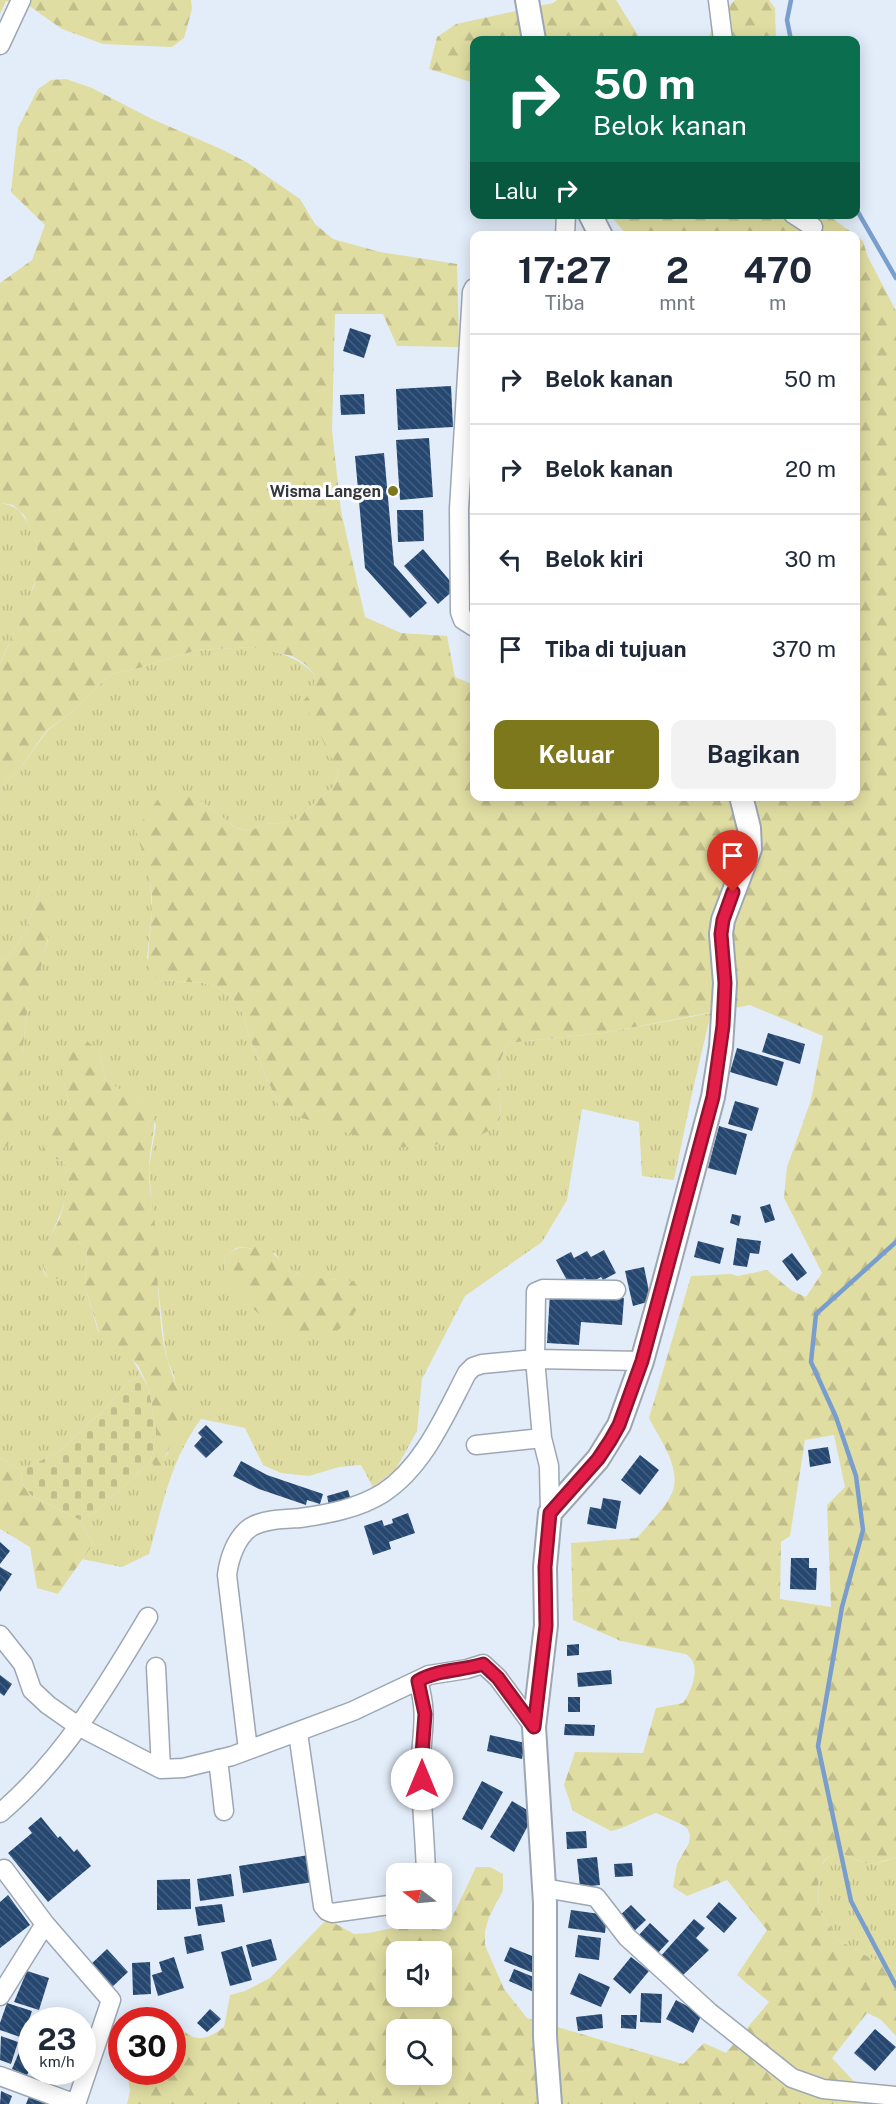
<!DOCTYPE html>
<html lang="id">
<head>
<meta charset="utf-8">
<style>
	:root { --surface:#fff; --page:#f2f2f3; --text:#1f2937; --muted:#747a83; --line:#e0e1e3; --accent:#7e781d }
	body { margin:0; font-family:"Public Sans",sans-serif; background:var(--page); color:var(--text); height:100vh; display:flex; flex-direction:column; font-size:22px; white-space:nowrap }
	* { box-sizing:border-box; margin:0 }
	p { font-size:20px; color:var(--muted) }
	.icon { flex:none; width:33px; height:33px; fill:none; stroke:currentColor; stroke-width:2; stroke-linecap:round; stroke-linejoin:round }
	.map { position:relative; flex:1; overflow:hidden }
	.details { position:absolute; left:470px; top:231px; width:390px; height:570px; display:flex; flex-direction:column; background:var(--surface); border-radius:12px; box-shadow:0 3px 15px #0003 }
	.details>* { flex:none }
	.hud { position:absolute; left:470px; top:36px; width:390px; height:183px; border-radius:12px; box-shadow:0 3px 15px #0003; background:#0b6e4f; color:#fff; overflow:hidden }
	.needle { width:39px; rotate:286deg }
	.buttons { position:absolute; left:386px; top:1863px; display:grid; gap:12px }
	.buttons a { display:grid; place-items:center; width:66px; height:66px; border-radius:12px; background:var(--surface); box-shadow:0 3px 15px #0003; font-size:30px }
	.speed { position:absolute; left:18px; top:2007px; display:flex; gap:12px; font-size:30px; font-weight:700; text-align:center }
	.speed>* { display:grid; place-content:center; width:78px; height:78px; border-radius:50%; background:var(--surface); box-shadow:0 3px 15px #0003; line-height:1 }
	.speed small { font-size:15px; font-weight:400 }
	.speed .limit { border:9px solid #d22; background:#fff; color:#111 }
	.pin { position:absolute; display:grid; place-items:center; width:51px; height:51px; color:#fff; margin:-62px -26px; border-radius:50% 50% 50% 0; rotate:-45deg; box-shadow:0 0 6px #0007 }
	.pin .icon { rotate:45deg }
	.me { position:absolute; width:66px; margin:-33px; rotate:0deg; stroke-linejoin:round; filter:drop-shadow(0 0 4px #0008) }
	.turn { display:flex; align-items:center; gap:21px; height:126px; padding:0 24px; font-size:27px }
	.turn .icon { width:78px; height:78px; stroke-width:2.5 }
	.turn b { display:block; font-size:42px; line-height:51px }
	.then { display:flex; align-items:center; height:57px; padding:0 24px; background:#0003; gap:12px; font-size:22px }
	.eta { display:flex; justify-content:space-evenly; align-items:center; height:102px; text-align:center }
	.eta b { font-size:36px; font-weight:700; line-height:42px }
	.action { display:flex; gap:12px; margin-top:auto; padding:12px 24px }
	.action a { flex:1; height:69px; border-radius:12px; background:var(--accent); color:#fff; font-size:24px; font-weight:700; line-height:69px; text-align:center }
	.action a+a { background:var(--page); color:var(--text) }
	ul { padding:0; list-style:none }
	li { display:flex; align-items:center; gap:18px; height:90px; padding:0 24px; border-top:2px solid var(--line) }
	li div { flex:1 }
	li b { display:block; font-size:22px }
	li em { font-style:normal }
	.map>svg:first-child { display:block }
	.grass { fill:url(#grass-tufts); fill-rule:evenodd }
	.forest { fill:url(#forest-firs); fill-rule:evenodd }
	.cemetery { fill:url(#cemetery-stones) }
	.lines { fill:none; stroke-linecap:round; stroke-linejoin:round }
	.stream { stroke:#799ecd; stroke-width:4.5 }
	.building { fill:url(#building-back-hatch) }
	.minor-casing { stroke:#9da7b3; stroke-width:21 }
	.tertiary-casing { stroke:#9da7b3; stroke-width:26 }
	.minor { stroke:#fff; stroke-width:18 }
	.tertiary { stroke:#fff; stroke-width:22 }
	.route-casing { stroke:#92132f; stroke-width:15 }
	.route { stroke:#e11d48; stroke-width:10 }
	.poi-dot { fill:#7e781d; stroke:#fff; stroke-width:2 }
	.labels { text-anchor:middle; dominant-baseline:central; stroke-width:6; stroke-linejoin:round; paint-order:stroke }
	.poi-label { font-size:16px; font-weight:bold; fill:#34383d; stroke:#fff; text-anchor:end }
</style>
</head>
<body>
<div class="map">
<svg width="896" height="2104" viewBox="0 0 896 2104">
	<defs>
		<pattern id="grass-tufts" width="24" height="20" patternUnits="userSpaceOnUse" patternTransform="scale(1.5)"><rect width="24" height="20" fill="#e0dda2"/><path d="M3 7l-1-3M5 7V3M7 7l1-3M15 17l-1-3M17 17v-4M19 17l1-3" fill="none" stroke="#c1be8c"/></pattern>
		<pattern id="forest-firs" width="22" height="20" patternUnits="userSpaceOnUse" patternTransform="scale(1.5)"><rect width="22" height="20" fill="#e0dda2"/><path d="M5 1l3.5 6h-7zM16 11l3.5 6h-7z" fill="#c1be8c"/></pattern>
		<pattern id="cemetery-stones" width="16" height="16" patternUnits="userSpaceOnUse" patternTransform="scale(1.5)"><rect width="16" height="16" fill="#e0dda2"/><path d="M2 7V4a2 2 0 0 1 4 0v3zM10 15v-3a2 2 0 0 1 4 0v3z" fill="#c1be8c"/></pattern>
		<pattern id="building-back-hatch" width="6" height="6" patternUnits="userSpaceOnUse" patternTransform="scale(1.5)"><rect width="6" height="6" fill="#254770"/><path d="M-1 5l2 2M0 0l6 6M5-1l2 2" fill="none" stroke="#446081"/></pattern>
	</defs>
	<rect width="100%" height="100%" fill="#e3edfa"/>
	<path class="grass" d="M0 503C18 506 22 512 30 528 34 537 38 545 39 555 41 583 11 636 0 664Z
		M251 647C276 651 297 656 315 675 311 708 326 743 339 773L333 787 296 819 281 823 265 824 251 831 236 828 202 802 150 881 152 912 147 958 162 980 203 983 218 988 231 996 245 1017 248 1034 281 1111 498 1126 501 1113 498 1065 508 1043 603 1033 711 1013 693 1089 674 1180 642 1176 639 1122 582 1109 567 1200 542 1242 465 1296 422 1379 417 1431 396 1469 373 1487 361 1465 339 1467 309 1476 281 1473 263 1465 245 1428 201 1419C170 1461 163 1505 149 1554L122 1567 81 1559 93 1544 80 1520 98 1510 151 1461 155 1467 167 1455 179 1405 174 1376 168 1362 165 1348 158 1286V1257L152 1212 149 1167 156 1125 142 1102 129 1097 105 1079 99 1051 64 1082 71 1111 61 1120 41 1159H56L63 1161C75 1183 61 1213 52 1233 47 1244 46 1258 43 1270L46 1276 53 1279 65 1271 76 1244 83 1243 87 1249 85 1287 98 1331 132 1359 142 1376 129 1381 101 1414 89 1422 59 1452 21 1470 0 1458V1145L4 1148 22 1054 28 1004 48 940 40 885C32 913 26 945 0 962V789L23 764 48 730 68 715 111 674 139 668 197 650ZM243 1247 275 1253C278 1257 280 1262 284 1265 299 1279 333 1280 353 1281L225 1272 224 1258 236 1248Z
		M835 1854C847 1854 856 1861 867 1863 877 1865 887 1860 896 1857V1968L870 1958 837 1939 819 1909 818 1875 819 1868 828 1857Z"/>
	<path class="forest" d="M0 0H191L192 9 184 38 172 47 103 44 62 29 25 3 6 1 0 14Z
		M557 0H616L641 40H474V83L429 69 437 37 456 24 553 3Z
		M735 0H769L775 8 776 40H707L719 15Z
		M66 79 92 88 152 119 221 149 248 163 300 199 315 224 333 239 380 252 457 264 459 347 397 346 383 314H335L332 430 341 511 365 617 401 633 447 636 455 677 474 685V796H855V236L627 235 610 215H828L863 241 867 255 896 311V1857L877 1863 868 1864 842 1854H835L828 1857 823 1862 818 1875 819 1909 837 1939 870 1958 896 1968V2036L880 2019 867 2013 832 2058 875 2104H127L130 2091 127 2072H172L173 2021C178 2023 179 2027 184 2031 197 2044 211 2037 224 2027L230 1995 245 1991 270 1978 327 1919 354 1934 368 1933 398 1927 446 1930 476 1867H490L503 1874V1890L489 1917 485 1931V1945L504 1989 527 2018 683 2064 704 2043 726 2053 769 2002 737 1975 767 1930 727 1880 687 1896 673 1887 677 1864 689 1843 690 1835 687 1828 681 1824 656 1813C644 1817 621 1830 611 1831L573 1811 564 1785 575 1752 643 1753 656 1708 683 1703C692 1691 703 1662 685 1654L621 1641 573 1620 571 1543 637 1538C648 1525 661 1512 670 1497 685 1472 660 1440 649 1418L691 1276 731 1274 738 1276 767 1270 792 1291 806 1297 822 1273 784 1198 787 1167 811 1100 823 1036 750 1005 603 1033 508 1043 498 1065 501 1113 498 1126 467 1142 393 1148 281 1111 248 1034 245 1017 231 996 218 988 203 983 162 980 149 974C146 948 153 924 152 899 151 876 142 853 136 830L163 792 189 796 202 802 236 828 250 831 265 824 281 823 296 819 333 787 339 773 303 701 313 689 315 675 305 664 292 656 251 647 197 650 139 668 111 674 68 715 47 730 23 764 0 789V664L34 586 39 557 36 542 24 515 13 505 0 503V283L32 260 45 225 11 192 18 128 38 89 51 80ZM834 1435 845 1487 827 1505 831 1607 780 1599 781 1542 790 1536 805 1440ZM396 1952H441V1996H396ZM396 2030H441V2074H396Z
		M48 882 56 905 40 970 28 1004 22 1054 17 1135 4 1148 0 1145V962C26 945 32 913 40 885Z
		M87 1041 99 1051 105 1079C121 1091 138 1099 154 1110 156 1131 149 1149 149 1170 149 1199 157 1227 159 1257 159 1267 157 1278 158 1289 160 1312 161 1340 168 1362 172 1376 180 1391 179 1406 178 1427 170 1450 160 1467L155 1468 151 1461 156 1432 149 1389 139 1367 132 1359 101 1338 85 1287 87 1249 83 1243 76 1244C72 1253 69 1272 60 1277 50 1284 42 1273 44 1264 45 1256 46 1248 49 1241 51 1233 56 1227 59 1220 65 1202 72 1178 63 1161L56 1159 41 1160 47 1120H61L71 1111 64 1082 63 1053 74 1043Z
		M264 1243 284 1265 297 1273 324 1279 353 1281 363 1292 361 1305 342 1327 330 1336 299 1335 263 1317 250 1306 225 1272 224 1258C234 1250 238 1245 251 1249Z
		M0 1458 21 1470 22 1484 32 1496 80 1520 93 1544 58 1594 37 1588 30 1547 0 1529Z"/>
	<path class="cemetery" d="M142 1376 149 1389 156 1432 151 1461 98 1510 80 1520 32 1496 22 1484 21 1470 59 1452 89 1422 101 1414 129 1381Z"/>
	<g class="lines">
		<path class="stream" d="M791 0 787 20 791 40
			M855 207 896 278
			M896 1242 816 1314 811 1362 836 1417 856 1476 863 1530 842 1607 818 1746 851 1901 896 1986"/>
	</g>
	<path class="building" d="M350 328 371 335 364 358 343 351Z
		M451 386 453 427 398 430 396 389Z
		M364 394 365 414 341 415 340 395Z
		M429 438 433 497 400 500 396 440Z
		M384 453 394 565 427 603 410 618 365 568 355 456Z
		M397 510H423L424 541 398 542Z
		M423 549 456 588 438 604 404 566Z
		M768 1033 805 1044 800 1064 762 1052Z
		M737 1048 784 1062 777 1086 730 1072Z
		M735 1101 759 1108 752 1131 728 1124Z
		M719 1126 747 1134 736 1175 708 1168Z
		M770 1204 775 1220 765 1223 760 1207Z
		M732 1214 741 1216 739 1226 730 1223Z
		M737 1238 761 1241 759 1254 750 1253 747 1267 733 1265Z
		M698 1241 724 1248 720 1264 694 1257Z
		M604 1250 616 1273 603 1280 601 1277 588 1284 585 1278 570 1286 556 1260 571 1252 574 1258 587 1251 591 1257Z
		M792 1253 807 1273 797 1281 782 1261Z
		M644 1267 651 1301 633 1306 625 1271Z
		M550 1293 624 1298 622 1325 581 1322 579 1345 547 1343Z
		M206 1425 223 1442 206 1458 194 1446 202 1437 198 1433Z
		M828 1447 831 1463 810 1467 808 1450Z
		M640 1455 659 1470 640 1495 621 1480Z
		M241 1461 267 1475 323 1494 320 1504 307 1500 306 1505 259 1489 233 1476Z
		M348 1490 352 1504 330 1510 327 1496Z
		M603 1498 621 1501 616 1529 587 1524 590 1507 601 1509Z
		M408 1513 415 1533 389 1542 391 1549 373 1555 364 1526 382 1520 384 1526 393 1523 392 1519Z
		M0 1542 10 1551 0 1564Z
		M791 1558H809V1568H817L816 1590 790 1589Z
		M0 1567 12 1574 0 1592Z
		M579 1644V1655L567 1656V1645Z
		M611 1670 612 1684 578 1687 577 1673Z
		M0 1675 12 1684 4 1696 0 1693Z
		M568 1697H580V1712H568Z
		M565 1724 595 1725 594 1736 564 1735Z
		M490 1735 525 1743 522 1759 487 1751Z
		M482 1781 503 1792 482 1830 462 1819Z
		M512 1801 534 1814 514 1852 490 1837Z
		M41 1817 58 1838 60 1836 74 1852 77 1849 91 1866 48 1902 8 1853 32 1833 28 1828Z
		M586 1831 587 1848 567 1849 566 1832Z
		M309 1855 313 1882 243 1893 239 1866Z
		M597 1857 600 1885 580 1887 577 1859Z
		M632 1863 633 1876 615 1877 614 1864Z
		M231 1874 234 1896 200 1901 197 1879Z
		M190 1879 191 1909 157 1910V1880Z
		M8 1895 30 1925 0 1948V1902Z
		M719 1902 737 1918 724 1933 706 1917Z
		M222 1904 225 1922 198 1926 195 1907Z
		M631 1905 646 1920 632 1933 617 1918Z
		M571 1910 607 1915 605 1933 568 1928Z
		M694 1919 705 1928 696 1938 709 1950 681 1977 660 1957Z
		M650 1923 669 1941 656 1955 637 1937Z
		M201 1934 204 1950 187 1954 184 1937Z
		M578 1935 601 1938 599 1960 575 1957Z
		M271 1939 277 1960 252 1967 246 1945Z
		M242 1946 252 1980 230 1986 221 1952Z
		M510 1947 542 1960 536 1974 504 1961Z
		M107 1949 128 1972 110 1989 89 1966Z
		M174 1957 184 1988 158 1996 152 1975 162 1972 159 1962Z
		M631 1957 649 1971 630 1994 613 1979Z
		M150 1962 151 1994 133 1995 132 1963Z
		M514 1969 541 1980 536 1993 509 1981Z
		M27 1971 49 1978 39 2010 14 2002Z
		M579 1973 610 1987 601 2007 570 1994Z
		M641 1993 662 1994 661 2023 640 2022Z
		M676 2000 702 2014 693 2033 666 2019Z
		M7 2003 32 2011 23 2038 0 2030V2023Z
		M210 2009 221 2019 207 2032 197 2023Z
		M602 2014 603 2028 578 2031 576 2017Z
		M621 2015H637L636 2029 621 2028Z
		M875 2029 896 2047 875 2071 854 2053Z
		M1 2036 18 2042 11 2064 0 2060Z
		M22 2045 32 2049V2065L27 2075 12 2069Z
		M1 2091 12 2096 9 2104H0Z
		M30 2094 53 2104H26Z"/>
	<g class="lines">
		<defs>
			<path id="minor" d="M718 0 723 40
				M0 45 21 0
				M793 214 813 227
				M565 236 566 214
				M474 288 472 292 459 509 460 612 463 620 474 627
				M476 1445 542 1438
				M550 1513 549 1466 542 1438 535 1359 536 1292 543 1289 616 1290
				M0 1635 23 1664 32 1690 48 1705 78 1726 161 1769 183 1768 232 1756 353 1711 429 1675 467 1669 483 1664 498 1678 534 1727
				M156 1667 161 1769
				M418 1681C427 1711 423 1726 421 1756 420 1793 425 1836 426 1874
				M298 1733 323 1906 327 1911 332 1913 396 1904
				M248 1750 227 1575C229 1559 236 1537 251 1527 265 1519 285 1519 300 1518 329 1514 359 1508 383 1493 424 1466 445 1415 467 1373L473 1367 482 1364 535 1359 642 1361
				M218 1759 224 1811
				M0 1813C63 1760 106 1687 148 1617
				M4 1869 45 1924 111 2000 76 2104
				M544 1888 596 1897 627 1937 709 2012 792 2078 823 2089 896 2096
				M0 1996 45 1924
				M0 2076 76 2104"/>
			<path id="tertiary" d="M527 0 534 40
				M590 214 601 236
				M550 2104 545 2037V1903L534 1727 546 1625 545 1567 550 1513 598 1459 619 1425 642 1361 664 1282 713 1097 721 1047 725 983 721 934 723 920 750 849 749 828 741 796"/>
		</defs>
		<use href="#minor" class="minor-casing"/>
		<use href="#tertiary" class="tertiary-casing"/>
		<use href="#minor" class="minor"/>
		<use href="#tertiary" class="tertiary"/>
	</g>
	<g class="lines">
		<defs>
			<path id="route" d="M422 1779V1755L425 1714 418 1681C438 1669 462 1671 483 1664L498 1678 534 1727 546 1626 545 1567 550 1513 598 1459 610 1441 619 1425 642 1361 713 1097 723 1026 725 983 721 934 723 920 733 892"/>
		</defs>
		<use href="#route" class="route-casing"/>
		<use href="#route" class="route"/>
	</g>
	<circle class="poi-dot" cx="393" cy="491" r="6"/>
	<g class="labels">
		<g class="poi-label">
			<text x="381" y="491">Wisma Langen</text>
		</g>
	</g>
</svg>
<div class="buttons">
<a><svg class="needle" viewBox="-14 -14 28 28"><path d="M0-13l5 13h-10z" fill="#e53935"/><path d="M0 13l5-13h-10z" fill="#747a83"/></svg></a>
<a><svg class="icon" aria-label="sound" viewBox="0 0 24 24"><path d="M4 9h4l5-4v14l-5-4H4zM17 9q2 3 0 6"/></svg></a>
<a><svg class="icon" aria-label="search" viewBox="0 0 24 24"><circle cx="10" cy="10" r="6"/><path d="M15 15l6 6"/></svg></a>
</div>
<div class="speed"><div>23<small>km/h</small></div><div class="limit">30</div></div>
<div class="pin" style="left:733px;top:892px;background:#d93025"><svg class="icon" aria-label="arrive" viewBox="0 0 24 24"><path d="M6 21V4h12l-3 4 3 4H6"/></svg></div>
<svg class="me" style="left:422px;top:1779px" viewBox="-20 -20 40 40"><circle r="19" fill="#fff"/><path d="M0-13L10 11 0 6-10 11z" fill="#e11d48"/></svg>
<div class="hud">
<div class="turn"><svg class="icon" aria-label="right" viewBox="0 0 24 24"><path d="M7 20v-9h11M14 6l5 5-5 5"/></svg><div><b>50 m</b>Belok kanan</div></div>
<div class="then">Lalu<svg class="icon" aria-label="right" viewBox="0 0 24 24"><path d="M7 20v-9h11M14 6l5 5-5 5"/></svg></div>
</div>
<section class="details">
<div class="eta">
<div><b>17:27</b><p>Tiba</p></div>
<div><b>2</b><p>mnt</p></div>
<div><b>470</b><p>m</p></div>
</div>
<ul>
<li><svg class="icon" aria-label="right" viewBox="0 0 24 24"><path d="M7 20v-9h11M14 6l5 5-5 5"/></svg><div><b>Belok kanan</b></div><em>50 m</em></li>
<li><svg class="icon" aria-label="right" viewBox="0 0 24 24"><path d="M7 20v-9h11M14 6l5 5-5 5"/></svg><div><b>Belok kanan</b></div><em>20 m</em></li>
<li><svg class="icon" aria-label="left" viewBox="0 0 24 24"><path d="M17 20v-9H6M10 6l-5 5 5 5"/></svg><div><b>Belok kiri</b></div><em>30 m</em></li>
<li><svg class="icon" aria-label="arrive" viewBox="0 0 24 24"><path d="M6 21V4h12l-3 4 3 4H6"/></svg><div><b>Tiba di tujuan</b></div><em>370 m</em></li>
</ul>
<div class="action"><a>Keluar</a><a>Bagikan</a></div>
</section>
</div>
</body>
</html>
